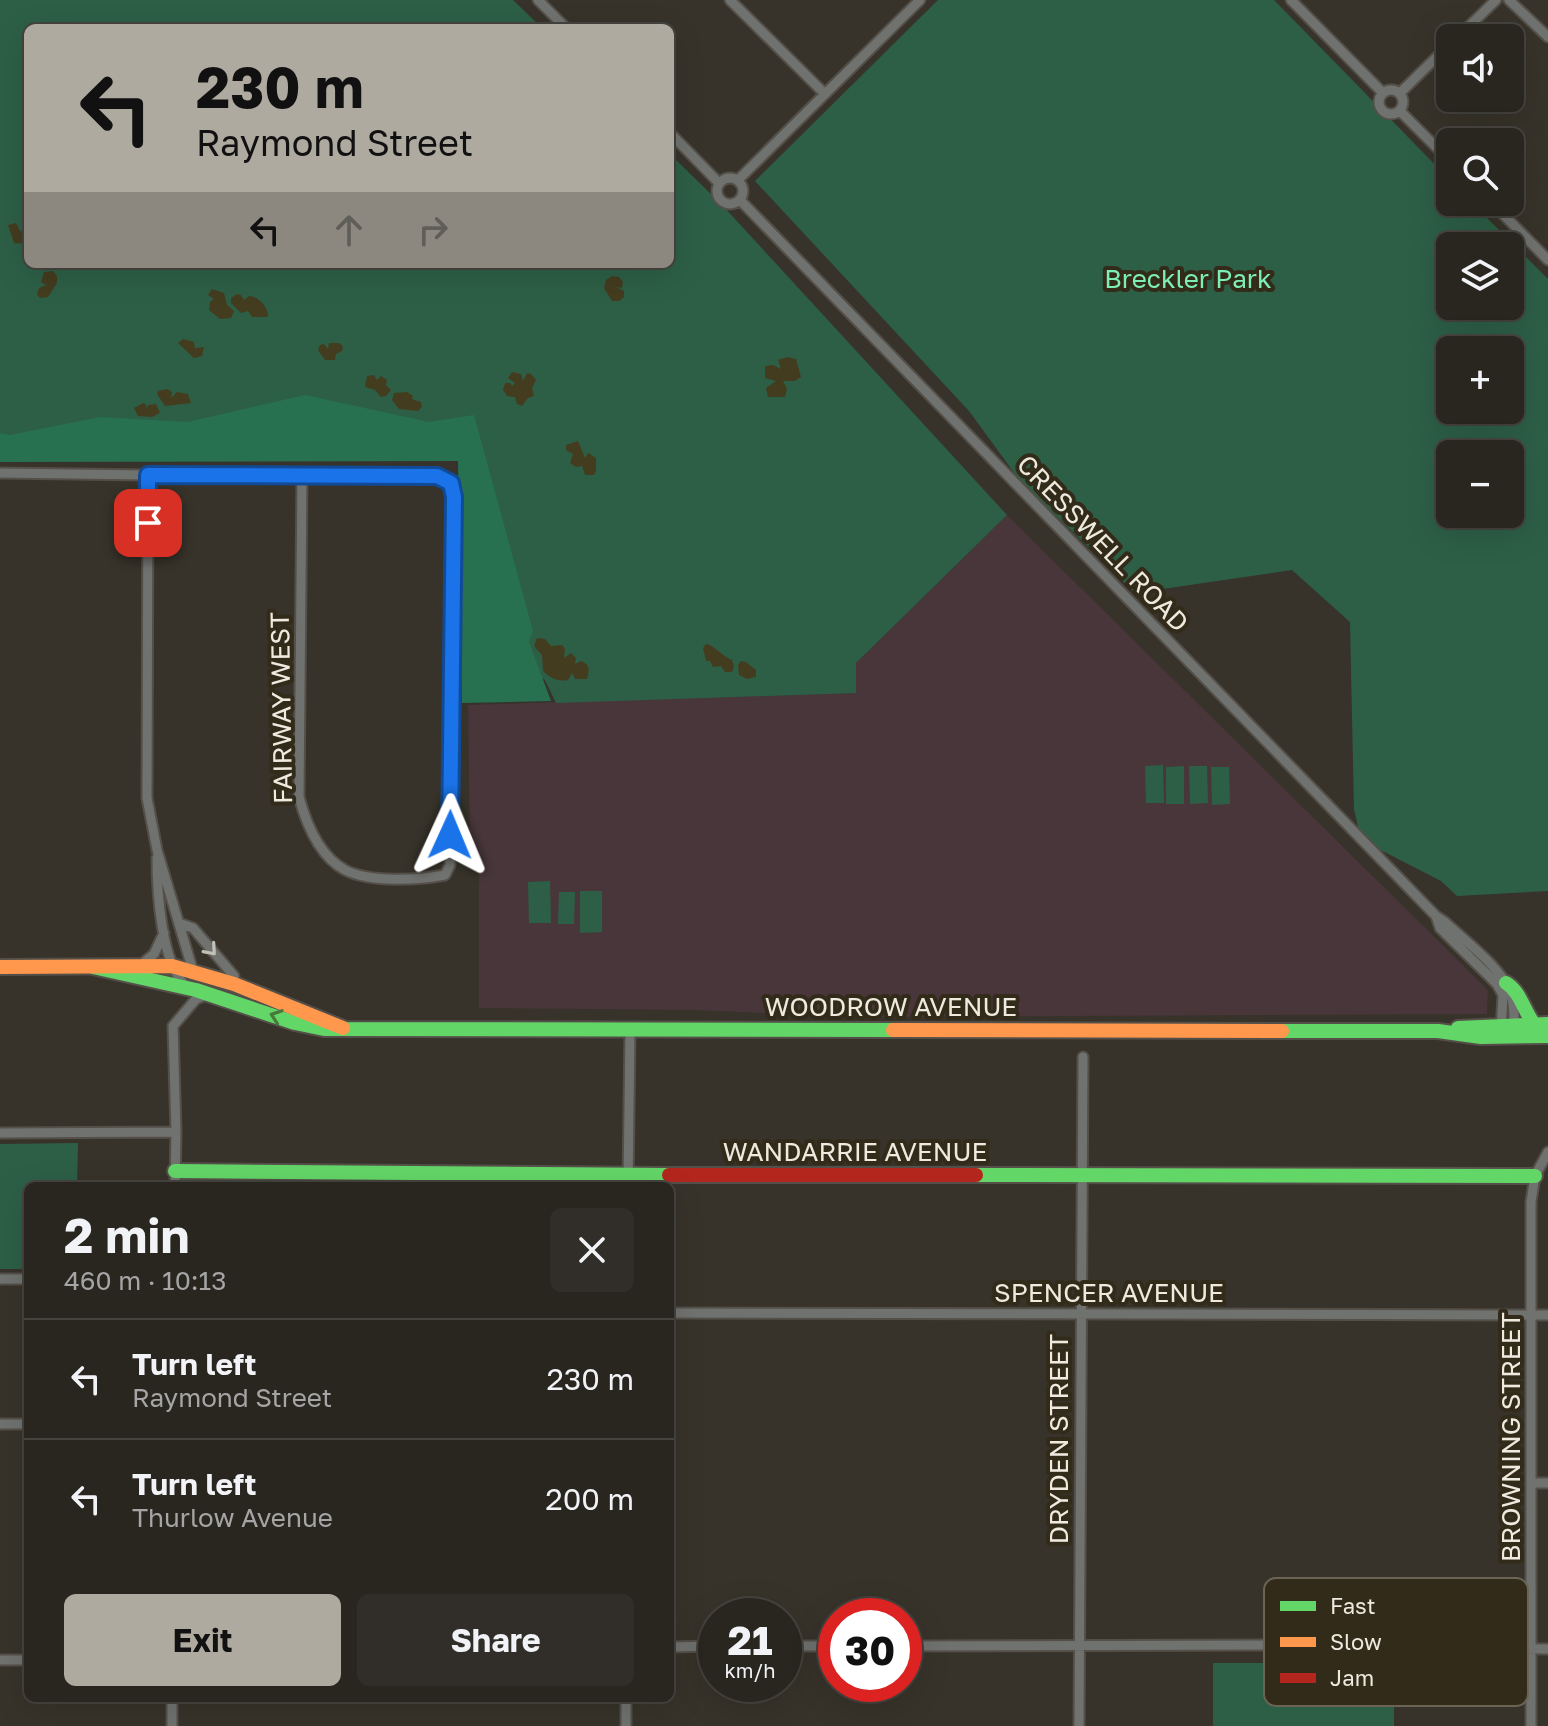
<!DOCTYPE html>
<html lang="en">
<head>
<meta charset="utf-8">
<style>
	:root { --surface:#292620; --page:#312e29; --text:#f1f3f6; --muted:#a5a5a5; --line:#45433e; --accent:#afaaa0 }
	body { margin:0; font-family:"Golos Text",sans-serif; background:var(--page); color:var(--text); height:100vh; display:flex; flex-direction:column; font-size:30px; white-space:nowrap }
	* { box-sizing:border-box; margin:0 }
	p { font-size:26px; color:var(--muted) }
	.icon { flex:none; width:44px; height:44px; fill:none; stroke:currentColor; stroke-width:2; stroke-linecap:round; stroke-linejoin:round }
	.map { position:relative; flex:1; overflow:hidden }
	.sheet { position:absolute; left:24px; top:1182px; width:650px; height:520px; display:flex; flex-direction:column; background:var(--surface); border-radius:12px; box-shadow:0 8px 32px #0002,0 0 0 2px var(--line) }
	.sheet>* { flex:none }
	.hud { position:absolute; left:24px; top:24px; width:650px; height:244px; border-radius:12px; box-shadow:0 8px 32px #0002,0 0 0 2px var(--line); background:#afaaa0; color:#111; overflow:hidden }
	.fabs { position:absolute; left:1436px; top:24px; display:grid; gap:16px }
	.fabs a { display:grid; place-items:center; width:88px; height:88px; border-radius:12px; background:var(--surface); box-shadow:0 8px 32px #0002,0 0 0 2px var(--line); font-size:40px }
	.speed { position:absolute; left:698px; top:1598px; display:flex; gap:16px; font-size:40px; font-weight:700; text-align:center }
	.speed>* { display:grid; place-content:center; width:104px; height:104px; border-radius:50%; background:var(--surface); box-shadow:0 8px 32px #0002,0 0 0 2px var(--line); line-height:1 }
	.speed small { font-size:20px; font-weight:400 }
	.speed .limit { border:12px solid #d22; background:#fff; color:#111 }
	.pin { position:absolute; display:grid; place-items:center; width:68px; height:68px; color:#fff; margin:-34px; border-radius:16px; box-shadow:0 4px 12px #0006 }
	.me { position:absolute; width:88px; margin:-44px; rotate:1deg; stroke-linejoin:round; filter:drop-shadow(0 0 6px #0008) }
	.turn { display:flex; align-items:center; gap:28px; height:168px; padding:0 40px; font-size:36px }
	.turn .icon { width:104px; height:104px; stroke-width:2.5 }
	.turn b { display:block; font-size:56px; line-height:68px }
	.lanes { display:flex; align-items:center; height:76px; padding:0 40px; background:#0003; justify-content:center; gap:40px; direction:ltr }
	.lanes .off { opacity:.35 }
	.round { display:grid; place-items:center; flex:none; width:84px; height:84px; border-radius:12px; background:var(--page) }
	.headline { display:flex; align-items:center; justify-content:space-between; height:136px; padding:0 40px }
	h1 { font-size:48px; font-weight:700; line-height:60px }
	.button { display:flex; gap:16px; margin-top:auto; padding:16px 40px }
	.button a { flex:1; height:92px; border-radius:12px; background:var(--accent); color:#111; font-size:32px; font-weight:700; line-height:92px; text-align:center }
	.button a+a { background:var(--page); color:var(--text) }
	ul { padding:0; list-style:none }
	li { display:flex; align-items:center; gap:24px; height:120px; padding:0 40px; border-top:2px solid var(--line) }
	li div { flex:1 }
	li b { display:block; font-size:30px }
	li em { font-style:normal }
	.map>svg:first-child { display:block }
	.education { fill:#48363a }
	.green { fill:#2d5f46; fill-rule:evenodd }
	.forest { fill:#277150 }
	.sand { fill:#443c1f }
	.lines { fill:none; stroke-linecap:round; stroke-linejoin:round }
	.street-casing { stroke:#544f48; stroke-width:13 }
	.fast-casing { stroke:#544f48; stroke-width:18 }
	.slow-casing { stroke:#544f48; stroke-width:18 }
	.jam-casing { stroke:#544f48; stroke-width:18 }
	.street { stroke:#70726f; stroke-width:9 }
	.fast { stroke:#63d668; stroke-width:14 }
	.slow { stroke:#ff974d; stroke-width:14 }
	.jam { stroke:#b3261e; stroke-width:14 }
	.oneway { stroke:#c3c0b8 }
	.oneway2 { stroke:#49783d }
	.route-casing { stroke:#114b97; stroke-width:20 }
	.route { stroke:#1a73e8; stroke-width:14 }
	.labels { text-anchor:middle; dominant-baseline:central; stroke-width:8; stroke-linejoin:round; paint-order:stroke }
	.park-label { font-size:26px; fill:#7ceeb6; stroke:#332b1a }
	.street-label { font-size:26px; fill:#efeadf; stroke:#332b1a }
	.key { fill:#332b1a; stroke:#6b6455; stroke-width:2 }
	.key-label { font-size:22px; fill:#efeadf }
</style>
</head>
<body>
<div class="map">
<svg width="1548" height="1726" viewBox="0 0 1548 1726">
	<rect width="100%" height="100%" fill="#37332a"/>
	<path class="education" d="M1007 515 1488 990 1487 1014 860 1017 696 1010 479 1008V861L470 855 468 705 856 693V663Z"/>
	<path class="green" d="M0 0H513L542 28H28V264H670V154L723 206 1007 515 856 663V693L556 703 545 680 522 666 468 452 0 456Z
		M938 0H1274L1450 180V202H1471L1548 279V891L1457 896 1441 881 1361 840 1354 809 1350 622 1292 570 1135 593 1018 478 969 411 755 181ZM1450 246H1510V306H1450ZM1450 350H1510V410H1450ZM1450 454H1510V514H1450Z
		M1163 765 1164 803H1146L1145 766Z
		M1184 766V804H1166V767Z
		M1189 766H1207L1208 803 1190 804Z
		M1211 767H1229L1230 804 1212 805Z
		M550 881 551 923H529L528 882Z
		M580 891H602V932L580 933Z
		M559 892H575L574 924H558Z
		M78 1143 77 1186H28V1269H0V1144Z
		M1213 1663H1394V1726H1213Z"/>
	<path class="forest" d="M305 395 429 422 474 415 533 631 529 642 551 701 462 703 458 461 0 462V433L10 435 100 417 188 422Z"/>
	<path class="sand" d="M28 222V244L14 243 8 225 16 223 20 231 24 232 27 230 23 229 22 225Z
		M53 271 57 276V283L48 297 40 298 37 294 39 288 46 285 41 282 44 272Z
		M612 276 619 277 623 282 622 288 616 287 624 291V297L619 301H612L604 288 606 280Z
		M212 289 224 293 227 305 234 311 231 318 220 319 209 310 210 302 214 299 208 295Z
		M237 294 241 295 244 300 249 296C258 296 269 308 268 317H252L248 311 241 313 231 303V298Z
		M183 339 194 342 195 348 204 347 202 356 194 358 178 343Z
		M329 343H339L343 346 342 351 336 354 335 360H325L318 350 320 345 324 344 328 349Z
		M787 357 796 359 801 377 795 381H783L787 389 785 397H768L766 388 776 381 765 378V366L773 365 781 369 778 360Z
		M512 372 521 374 523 381 527 373 531 374 536 380 532 388 534 396 528 398 522 406 517 404 515 397 507 396 503 390 505 383H510L512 386 515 383 508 378Z
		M374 375 377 380 381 376 387 380 386 385 391 390 386 396 381 397 375 390 365 387 367 376Z
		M167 389 172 392 171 398 177 392 188 394 191 403 165 406 157 394 158 391Z
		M407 392 413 396 412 399 421 402 422 407 418 411 399 409 392 400 394 393Z
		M143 403 146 404V408L148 405 156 404 160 413 152 417 138 416 134 408Z
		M578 441 585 458 588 453 596 458V471L594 475H585L582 466 576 467 570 463 573 454 566 450V445Z
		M537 638 545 639 551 646 562 645 565 649 564 658 571 653 576 658 575 664 581 661C591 665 589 671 587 679H575L572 673 568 680C558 682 550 678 543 671L542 655 534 646Z
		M706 644C714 645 722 656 732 660L734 666 732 672H725L721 666 713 667 710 661H706L703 648Z
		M741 661 746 662 756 670V677L747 679 739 675 738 665Z"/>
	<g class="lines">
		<defs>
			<path id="street" d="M538 0 566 28
				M730 0 825 94
				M1291 0 1383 93
				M1509 0 1548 37
				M1457 38 1496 0
				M1379 102a12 12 0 1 1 24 0a12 12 0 1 1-24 0Z
				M1400 93 1450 44
				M1400 111 1450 161
				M670 133 719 183
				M717 191a13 13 0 1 1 26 0a13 13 0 1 1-26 0Z
				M738 180 920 0
				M740 200 1436 916 1445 922C1464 940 1500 967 1510 991 1515 1003 1514 1017 1514 1029
				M1491 202 1548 260
				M0 473 302 477 437 476 451 483 454 497 450 865 445 875C418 880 371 883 345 870 319 856 306 823 299 797L302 477
				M148 475 147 798 157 850 193 971
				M157 858C157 890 161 963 185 985
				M1436 916 1440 928 1497 984 1503 995 1501 1030
				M179 923 193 928 234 976V984
				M141 965 154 954 164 933
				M0 1133 176 1132
				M175 1186 176 1132 173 1026 196 999 208 994
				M628 1186 630 1031
				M0 1279H28
				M670 1313 1548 1315
				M0 1424H28
				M1532 1483H1548
				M784 1646H836
				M904 1646 1281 1645 1548 1649
				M670 1647 716 1646
				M0 1660H28
				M172 1698V1726
				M626 1698V1726
				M1079 1726 1083 1057
				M1531 1726V1202L1535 1176 1548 1152"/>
			<path id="fast" d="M93 967 196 990 295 1023 324 1029 893 1030
				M1506 983C1520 991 1524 1011 1534 1024
				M1458 1028 1548 1024
				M1282 1031H1438L1481 1037 1548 1036
				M175 1171 669 1175
				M976 1175 1535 1176"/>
			<path id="slow" d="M0 967 172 966 234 984 343 1028
				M893 1030 1282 1031"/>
			<path id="jam" d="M669 1175H976"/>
		</defs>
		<use href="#street" class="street-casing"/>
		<use href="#fast" class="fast-casing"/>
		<use href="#slow" class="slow-casing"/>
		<use href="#jam" class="jam-casing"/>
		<use href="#street" class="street"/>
		<use href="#fast" class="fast"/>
		<use href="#slow" class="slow"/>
		<use href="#jam" class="jam"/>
	</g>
	<defs><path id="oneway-chevron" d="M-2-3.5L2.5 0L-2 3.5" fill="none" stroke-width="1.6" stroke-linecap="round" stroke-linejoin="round" transform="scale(2)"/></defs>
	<use class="oneway" href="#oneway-chevron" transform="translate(211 950) rotate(49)"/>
	<use class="oneway2" href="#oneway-chevron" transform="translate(276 1016) rotate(-161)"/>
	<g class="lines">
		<defs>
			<path id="route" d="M148 523V475L437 476 451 483 454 497 450 835"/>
		</defs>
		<use href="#route" class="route-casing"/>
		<use href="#route" class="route"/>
	</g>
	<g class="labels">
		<g class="park-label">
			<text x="1188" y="278">Breckler Park</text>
		</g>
		<g class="street-label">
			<text transform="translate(1103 543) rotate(46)">CRESSWELL ROAD</text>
			<text transform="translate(281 708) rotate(-91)">FAIRWAY WEST</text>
			<text x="891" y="1006">WOODROW AVENUE</text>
			<text x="855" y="1151">WANDARRIE AVENUE</text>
			<text x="1109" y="1292">SPENCER AVENUE</text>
			<text transform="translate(1510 1437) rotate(-90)">BROWNING STREET</text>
			<text transform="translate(1058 1439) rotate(-90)">DRYDEN STREET</text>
		</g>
	</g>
	<rect x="1264" y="1578" width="264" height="128" rx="12" class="key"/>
	<rect x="1280" y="1601" width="36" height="10" fill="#63d668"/>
	<rect x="1280" y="1637" width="36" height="10" fill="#ff974d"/>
	<rect x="1280" y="1673" width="36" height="10" fill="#b3261e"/>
	<g class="key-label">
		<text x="1330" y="1614">Fast</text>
		<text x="1330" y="1650">Slow</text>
		<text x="1330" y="1686">Jam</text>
	</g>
</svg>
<div class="fabs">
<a><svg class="icon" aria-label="sound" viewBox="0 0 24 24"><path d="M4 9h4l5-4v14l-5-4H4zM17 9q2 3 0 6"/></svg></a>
<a><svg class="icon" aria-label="search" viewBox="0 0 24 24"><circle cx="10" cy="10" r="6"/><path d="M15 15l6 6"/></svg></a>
<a><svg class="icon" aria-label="layers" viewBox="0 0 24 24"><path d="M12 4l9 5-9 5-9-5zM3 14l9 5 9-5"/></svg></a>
<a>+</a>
<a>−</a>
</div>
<div class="speed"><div>21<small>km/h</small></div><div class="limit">30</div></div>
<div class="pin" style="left:148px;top:523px;background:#d93025"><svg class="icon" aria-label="arrive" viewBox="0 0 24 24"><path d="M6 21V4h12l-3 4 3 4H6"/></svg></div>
<svg class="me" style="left:450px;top:835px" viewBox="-20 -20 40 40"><path d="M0-17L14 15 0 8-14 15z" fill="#1a73e8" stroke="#fff" stroke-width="4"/></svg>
<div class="hud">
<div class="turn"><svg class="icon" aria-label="left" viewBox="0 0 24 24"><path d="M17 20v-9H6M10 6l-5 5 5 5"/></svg><div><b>230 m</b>Raymond Street</div></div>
<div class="lanes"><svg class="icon" aria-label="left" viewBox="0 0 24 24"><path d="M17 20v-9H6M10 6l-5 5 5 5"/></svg><svg class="icon off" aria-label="ahead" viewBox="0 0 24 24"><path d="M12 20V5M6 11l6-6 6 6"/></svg><svg class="icon off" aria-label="right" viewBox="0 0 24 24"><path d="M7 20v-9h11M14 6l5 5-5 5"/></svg></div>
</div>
<section class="sheet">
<div class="headline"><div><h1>2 min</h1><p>460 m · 10:13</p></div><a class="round"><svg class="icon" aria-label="close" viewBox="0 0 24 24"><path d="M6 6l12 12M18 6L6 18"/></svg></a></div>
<ul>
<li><svg class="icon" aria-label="left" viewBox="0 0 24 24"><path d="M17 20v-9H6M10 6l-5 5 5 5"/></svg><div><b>Turn left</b><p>Raymond Street</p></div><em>230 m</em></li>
<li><svg class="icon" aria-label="left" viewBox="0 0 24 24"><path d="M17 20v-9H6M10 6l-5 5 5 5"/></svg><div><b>Turn left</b><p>Thurlow Avenue</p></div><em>200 m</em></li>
</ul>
<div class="button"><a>Exit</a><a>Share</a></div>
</section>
</div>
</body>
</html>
